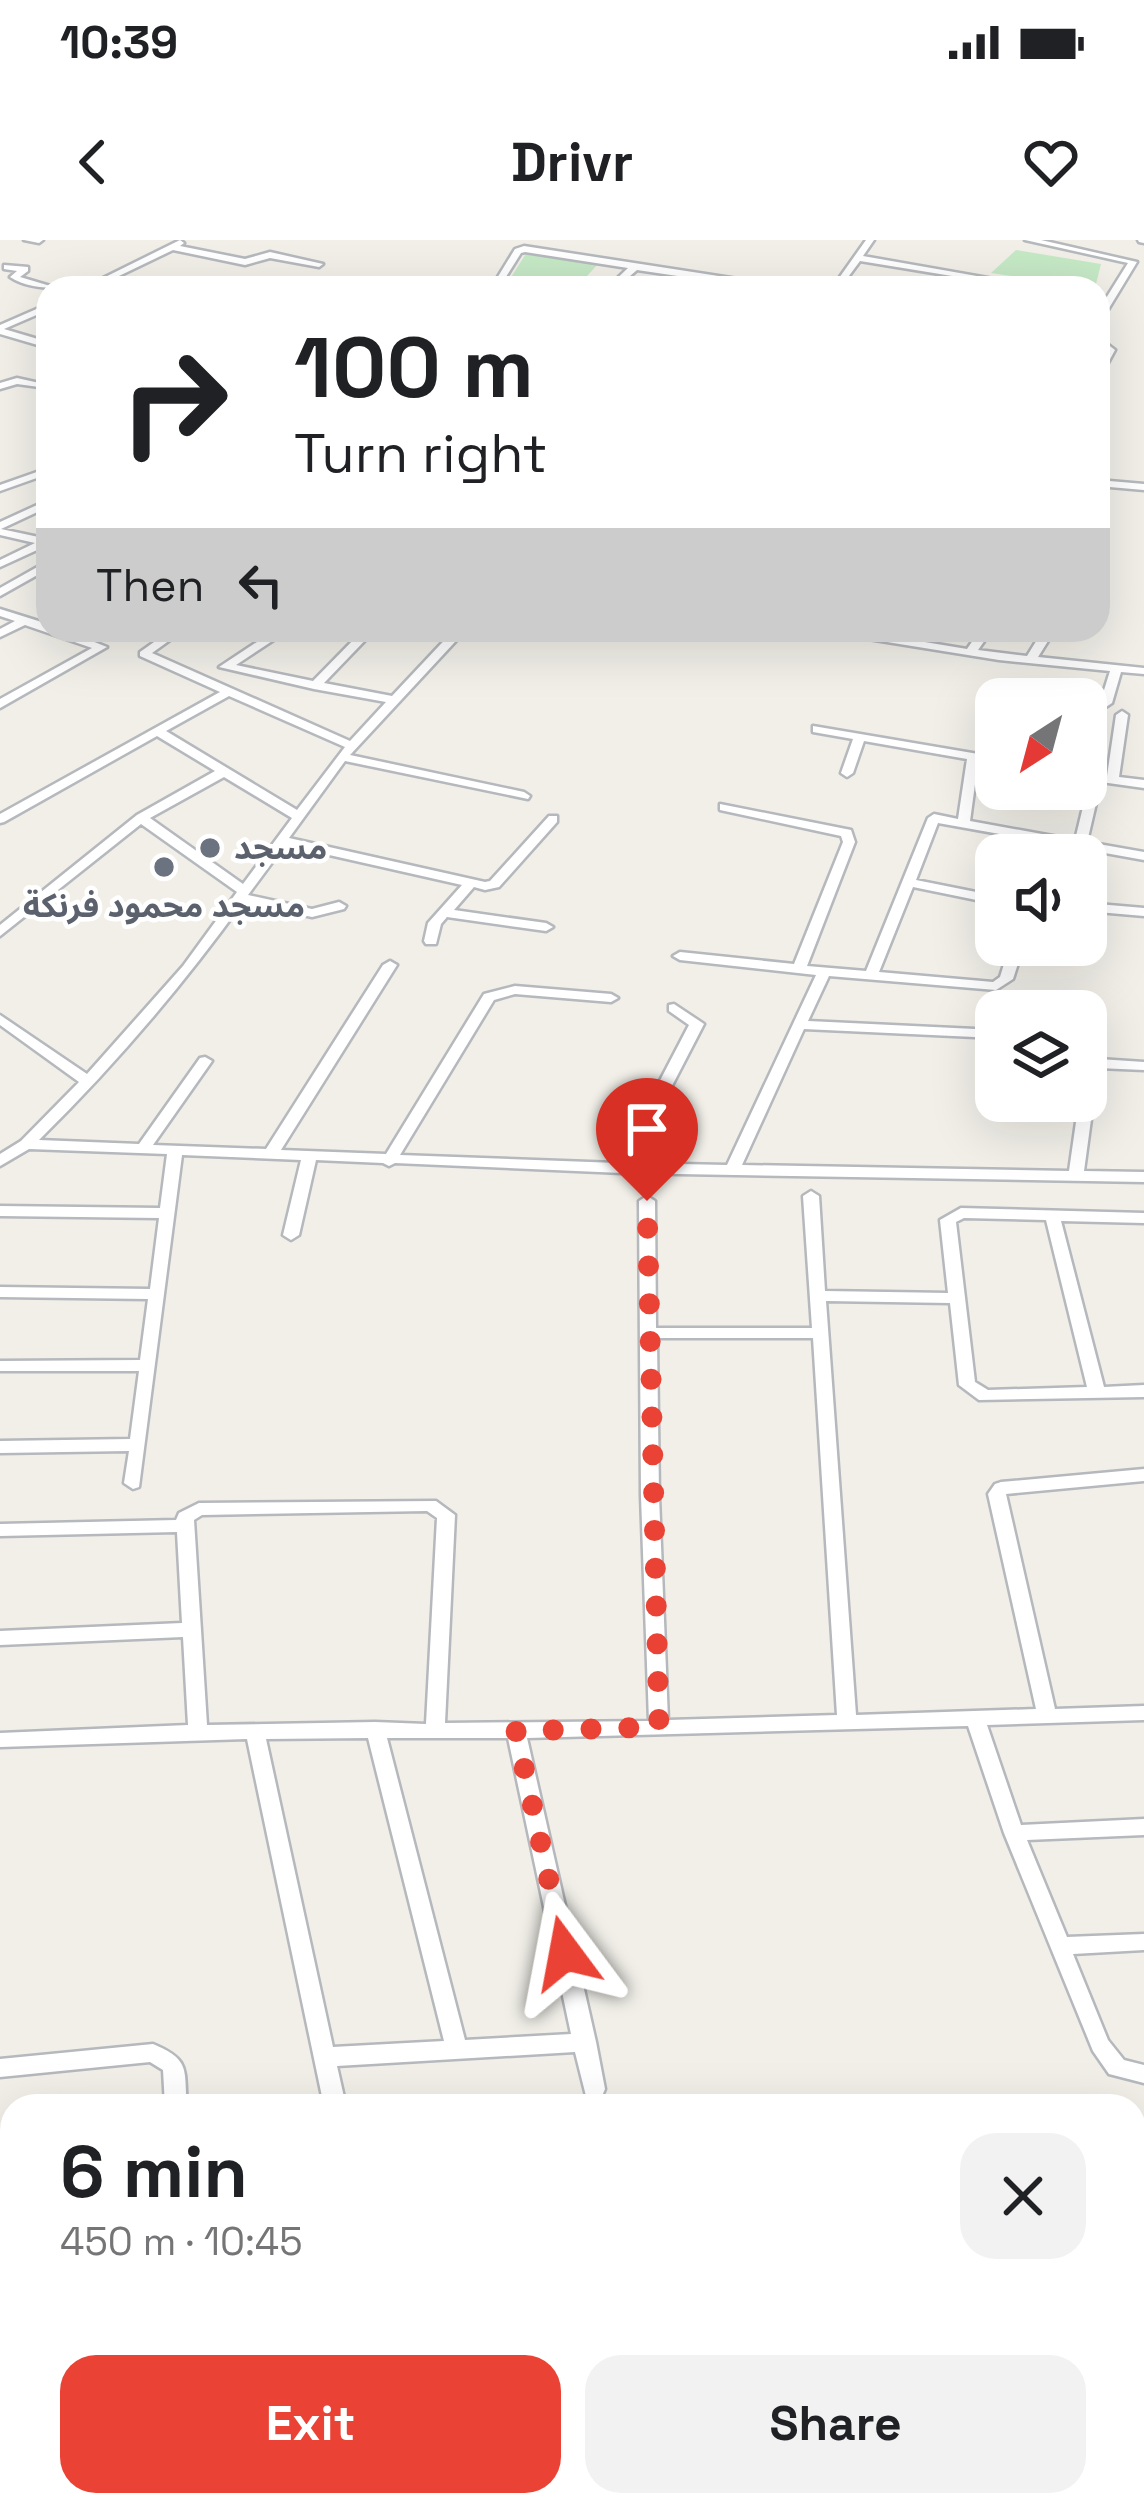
<!DOCTYPE html>
<html lang="en">
<head>
<meta charset="utf-8">
<style>
	:root { --surface:#fff; --page:#f2f2f2; --text:#202124; --muted:#757577; --accent:#ea4335 }
	body { margin:0; font-family:"Space Grotesk","Noto Sans Arabic",sans-serif; background:var(--page); color:var(--text); height:100vh; display:flex; flex-direction:column; font-size:45px; white-space:nowrap }
	* { box-sizing:border-box; margin:0 }
	p { font-size:39px; color:var(--muted) }
	.icon { flex:none; width:66px; height:66px; fill:none; stroke:currentColor; stroke-width:2; stroke-linecap:round; stroke-linejoin:round }
	.map { position:relative; flex:1; overflow:hidden }
	.side { position:absolute; left:0px; top:1854px; width:1146px; height:423px; display:flex; flex-direction:column; background:var(--surface); border-radius:36px 36px 0 0; box-shadow:0 12px 48px #0002 }
	.side>* { flex:none }
	.banner { position:absolute; left:36px; top:36px; width:1074px; height:366px; border-radius:36px; box-shadow:0 12px 48px #0002; background:#fff; color:var(--text); overflow:hidden }
	.needle { width:78px; rotate:216deg }
	.fabs { position:absolute; left:975px; top:438px; display:grid; gap:24px }
	.fabs a { display:grid; place-items:center; width:132px; height:132px; border-radius:24px; background:var(--surface); box-shadow:0 12px 48px #0002; font-size:60px }
	.pin { position:absolute; display:grid; place-items:center; width:102px; height:102px; color:#fff; margin:-123px -51px; border-radius:50% 50% 50% 0; rotate:-45deg; box-shadow:0 0 12px #0007 }
	.pin .icon { rotate:45deg }
	.me { position:absolute; width:132px; margin:-66px; rotate:347deg; stroke-linejoin:round; filter:drop-shadow(0 0 9px #0008) }
	.turn { display:flex; align-items:center; gap:42px; height:252px; padding:0 60px; font-size:54px }
	.turn .icon { width:156px; height:156px; stroke-width:2.5 }
	.turn b { display:block; font-size:84px; line-height:102px }
	.then { display:flex; align-items:center; height:114px; padding:0 60px; background:#0003; gap:24px; font-size:45px }
	.round { display:grid; place-items:center; flex:none; width:126px; height:126px; border-radius:36px; background:var(--page) }
	.head { display:flex; align-items:center; justify-content:space-between; height:204px; padding:0 60px }
	h1 { font-size:72px; font-weight:700; line-height:90px }
	.button { display:flex; gap:24px; margin-top:auto; padding:24px 60px }
	.button a { flex:1; height:138px; border-radius:36px; background:var(--accent); color:#fff; font-size:48px; font-weight:700; line-height:138px; text-align:center }
	.button a+a { background:var(--page); color:var(--text) }
	.status { display:flex; justify-content:space-between; align-items:center; height:84px; padding:0 60px; background:var(--surface); direction:ltr }
	.status svg { height:33px; fill:currentColor }
	header { display:flex; justify-content:space-between; align-items:center; height:156px; padding:0 60px; background:var(--surface); font-size:54px; font-weight:700 }
	.map>svg:first-child { display:block }
	.green { fill:#c5e8c5 }
	.lines { fill:none; stroke-linecap:round; stroke-linejoin:round }
	.street-casing { stroke:#b5b8bc; stroke-width:5 }
	.street { fill:#fff; fill-rule:evenodd }
	.route { stroke:#ea4335; stroke-width:21; stroke-dasharray:0 37.8 }
	.worship-dot { fill:#6b7280; stroke:#fff; stroke-width:4.5 }
	.labels { text-anchor:middle; dominant-baseline:central; stroke-width:9; stroke-linejoin:round; paint-order:stroke }
	.far-worship-label { font-size:33px; font-weight:bold; fill:#5b616d; stroke:#fff; text-anchor:start }
</style>
</head>
<body>
<div class="status"><b>10:39</b><svg viewBox="0 0 49 12"><path d="M0 12V9h3v3zM5 12V6h3v6zM10 12V3h3v9zM15 12V0h3v12zM26 1h20v11H26zM47 4h2v5h-2z"/></svg></div>
<header><svg class="icon" aria-label="back" viewBox="0 0 24 24"><path d="M15 5l-7 7 7 7"/></svg>Drivr<svg class="icon" aria-label="heart" viewBox="0 0 24 24"><path d="M12 20l-8-8c-3-5 5-10 8-4 3-6 11-1 8 4z"/></svg></header>
<div class="map">
<svg width="1144" height="2276" viewBox="0 0 1144 2276">
	<rect width="100%" height="100%" fill="#f1efe8"/>
	<path class="green" d="M1016 10 1101 24 1095 48 991 33Z
		M527 12 598 24 576 48 508 42Z"/>
	<g class="lines">
		<defs>
			<path id="street" d="M24 0H43L39 3Z
				M180 0 184 3 180 6 245 19 270 12 323 24 319 27 270 18 245 25 173 10 94 48H83Z
				M866 0H874L863 16 1045 48H1025L860 21 840 48H832Z
				M1025 0H1041L1137 22 1103 78 1098 81V71L1128 23Z
				M1138 0H1144V3L1139 2Z
				M524 6 777 45 781 48H759L637 30 616 48H607L628 28 525 12 521 13 499 48H491L515 9Z
				M4 25 28 27V31L20 37 57 48C43 48 23 46 10 37L17 31 4 29Z
				M48 64V70L4 89 48 102V108L0 94V85Z
				M1098 97 1115 110 1103 132 1098 135V123L1105 111 1098 105Z
				M17 138 44 144 39 147 17 144 0 149V143Z
				M48 228V234L0 251V245Z
				M1098 240 1144 244V250L1098 246Z
				M48 260V267L1 289 48 299V305L0 327V320L35 303 0 295V282Z
				M48 321V329L0 356V348Z
				M0 369 48 384V390H64L107 407 0 468V459L92 408 25 385 0 397V389L15 381 0 376Z
				M171 390H184L152 413 350 501 386 462 314 449 219 427 275 390H289L236 425 313 441 363 390H375L324 443 392 456 454 390H466L350 515 524 552 530 556 528 559 345 521 289 598 485 642 490 641 549 576H557V582L499 647 485 650 474 647 454 670 546 683 553 687 546 691 447 677 441 684 436 704H426L424 701 428 683 462 645 285 605 248 655 312 669 339 662 346 666 344 669 312 677 243 662C181 748 113 827 39 900L139 904 200 818 205 817 212 821 153 905 266 909 383 725 390 721 397 725 281 910 386 914 484 754 515 746 611 754 618 758 611 762 515 754 494 760 400 915 617 923 689 785 669 771V765L674 764 704 784 632 923 727 925 816 735 680 720 673 716 680 712 794 724 843 602 841 596 720 570V564L851 590 855 602 807 726 866 731 928 578 934 574 958 579 967 519 864 501 853 533 847 537 841 533 853 499 813 492V486L996 517V525L978 522 970 581 1075 600 1090 538 1096 534 1107 536 1116 475 1122 471 1128 475 1119 537 1144 540V548L1101 542 1087 602 1144 612V620L938 583 916 640 996 656V664L913 647 879 732 993 742 1000 737 1010 705H1024L1013 739 996 750 829 736 808 781 996 790V798L804 789 742 925 1069 931 1079 861H1086V796L1100 805 1099 819 1144 822V830L1098 828 1084 931 1144 932V942L622 933 395 923 389 926 383 923 316 920 299 995 291 1000 283 995 301 920 182 915 139 1247 133 1249 124 1243 129 1211 0 1213V1201L130 1199 139 1131H0V1121L140 1120 148 1059 0 1057V1047L150 1049 159 978 0 976V966L160 968 167 914 29 909 0 926V914L21 901 79 842 0 785V775L87 834 183 726 237 652 141 584 0 696V685L137 575 215 531 157 496 4 582 0 583V574L220 452 140 416V412ZM229 456 345 507 297 570 166 491ZM224 537 292 578 243 644 150 578Z
				M825 390H852L967 409 980 390H992L978 410 1027 416 1043 390H1055L1038 417 1144 428V434L1121 432 1112 463 1106 467 1100 463 1110 431 999 420 831 393Z
				M1086 663 1144 668V676L1086 671Z
				M811 951 819 956 825 1051 948 1053 940 980 961 968 1144 973V983L1061 981 1104 1147 1144 1145V1157L979 1160 959 1145 950 1063 826 1061 856 1475 1036 1469 988 1254 995 1244 1001 1242 1144 1229V1241L1006 1254 1055 1469 1144 1466V1480L987 1485 1021 1585 1144 1579V1595L1027 1600 1067 1697 1144 1694V1710L1073 1714 1108 1800 1124 1820 1144 1825V1843L1109 1834 1093 1811 1004 1593 968 1486 527 1498 596 1802 605 1849 602 1856 594 1858 586 1856 575 1812 337 1826 346 1866H324L247 1499 0 1507V1493L188 1485 183 1397 0 1405V1391L182 1383 177 1292 0 1296V1284L176 1280 179 1273 199 1263 436 1261 455 1275 445 1483 649 1481 641 1256 639 961 647 956 655 961 656 1088H812L803 956ZM964 978 1046 980 1087 1147 988 1150 975 1142 956 982ZM657 1098H813L837 1475 668 1480 659 1256ZM427 1271 437 1278 426 1484 375 1482 207 1485 194 1280 202 1275ZM368 1498 444 1801 333 1807 266 1499ZM387 1498H508L571 1794 465 1800Z
				M153 1804C191 1820 184 1829 187 1866H165L163 1830 150 1822 0 1837V1819Z
				M1134 1902H1144V1922H1134Z
				M12 1954V1974L0 1975V1955Z
				M12 2085V2107L0 2108V2086Z
				M88 2265H112L108 2276H84Z
				M369 2265H393L391 2276H367Z
				M664 2265H688V2276H664Z
				M891 2265H915V2276H891Z"/>
		</defs>
		<use href="#street" class="street-casing"/>
		<use href="#street" class="street"/>
	</g>
	<g class="lines">
		<path class="route" d="M565 1713 516 1491 659 1487 647 961"/>
	</g>
	<g class="worship-dot">
		<circle cx="210" cy="608" r="12"/>
		<circle cx="164" cy="627" r="12"/>
	</g>
	<g class="labels">
		<g class="far-worship-label">
			<text x="234" y="608">مسجد</text>
			<text x="164" y="666" text-anchor="middle">مسجد محمود فرنكة</text>
		</g>
	</g>
</svg>
<div class="fabs">
<a><svg class="needle" viewBox="-14 -14 28 28"><path d="M0-13l5 13h-10z" fill="#e53935"/><path d="M0 13l5-13h-10z" fill="#757577"/></svg></a>
<a><svg class="icon" aria-label="sound" viewBox="0 0 24 24"><path d="M4 9h4l5-4v14l-5-4H4zM17 9q2 3 0 6"/></svg></a>
<a><svg class="icon" aria-label="layers" viewBox="0 0 24 24"><path d="M12 4l9 5-9 5-9-5zM3 14l9 5 9-5"/></svg></a>
</div>
<div class="pin" style="left:647px;top:961px;background:#d93025"><svg class="icon" aria-label="arrive" viewBox="0 0 24 24"><path d="M6 21V4h12l-3 4 3 4H6"/></svg></div>
<svg class="me" style="left:565px;top:1713px" viewBox="-20 -20 40 40"><path d="M0-17L14 15 0 8-14 15z" fill="#ea4335" stroke="#fff" stroke-width="4"/></svg>
<div class="banner">
<div class="turn"><svg class="icon" aria-label="right" viewBox="0 0 24 24"><path d="M7 20v-9h11M14 6l5 5-5 5"/></svg><div><b>100 m</b>Turn right</div></div>
<div class="then">Then<svg class="icon" aria-label="left" viewBox="0 0 24 24"><path d="M17 20v-9H6M10 6l-5 5 5 5"/></svg></div>
</div>
<section class="side">
<div class="head"><div><h1>6 min</h1><p>450 m · 10:45</p></div><a class="round"><svg class="icon" aria-label="close" viewBox="0 0 24 24"><path d="M6 6l12 12M18 6L6 18"/></svg></a></div>
<div class="button"><a>Exit</a><a>Share</a></div>
</section>
</div>
</body>
</html>
